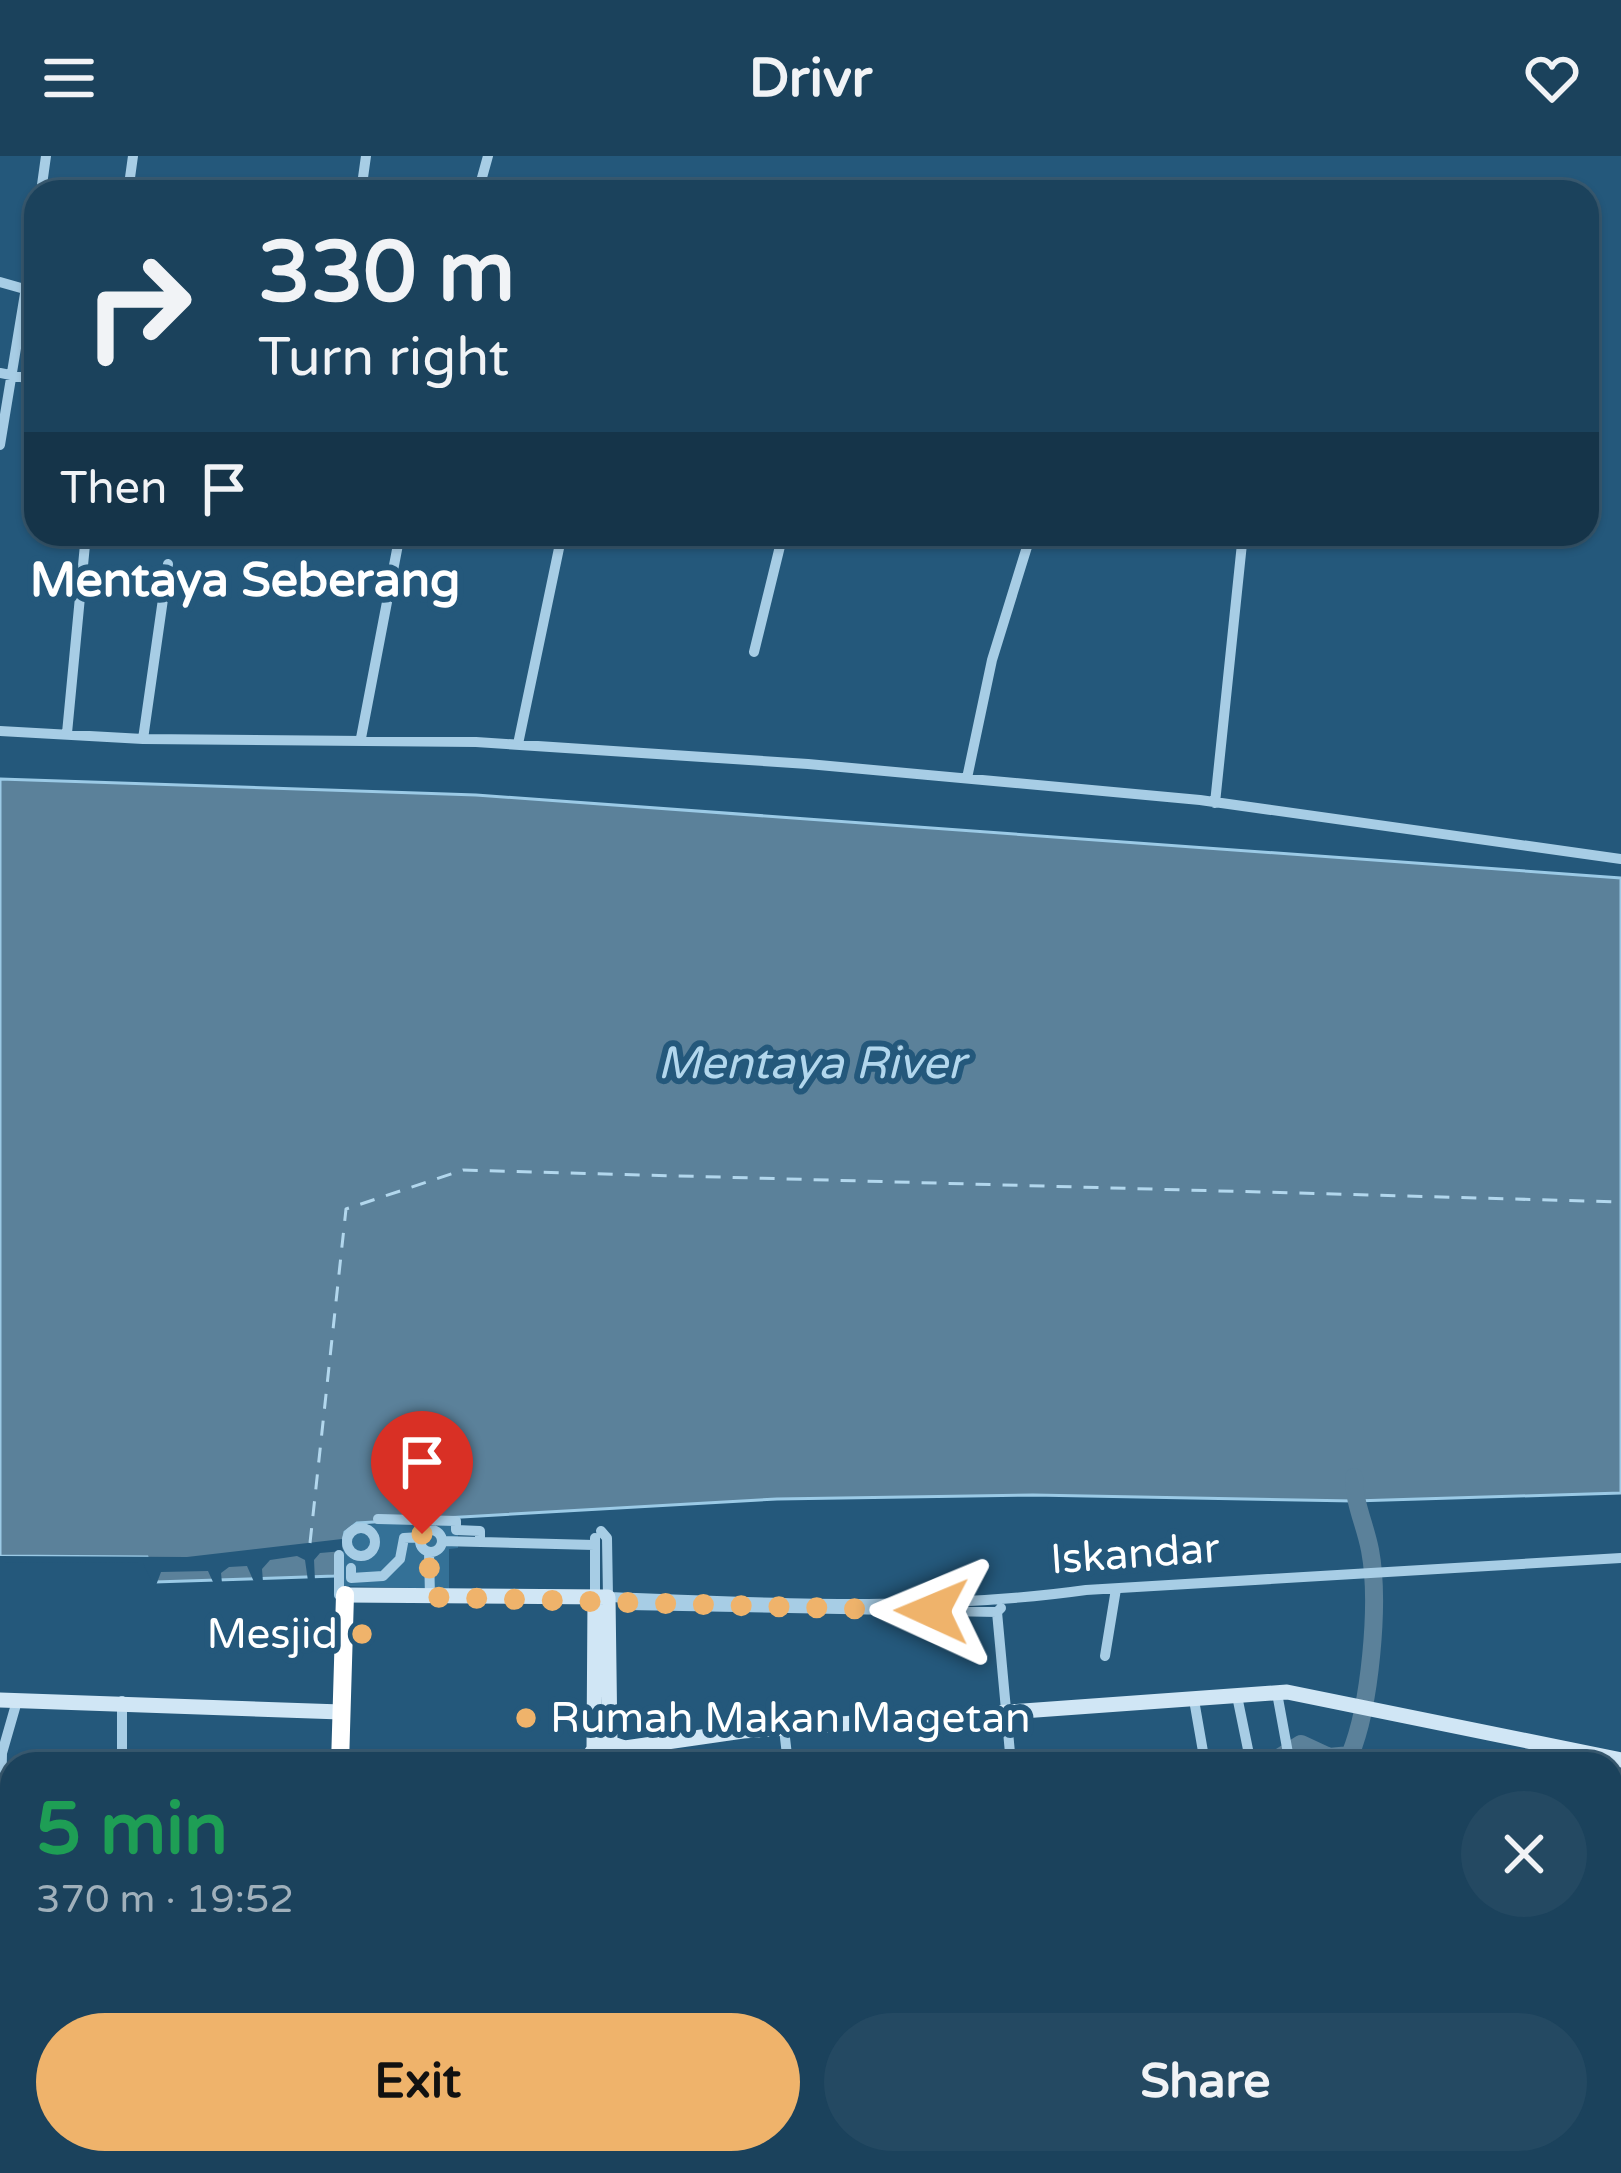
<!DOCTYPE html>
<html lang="en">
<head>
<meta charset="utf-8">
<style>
	:root { --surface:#1b425c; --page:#244962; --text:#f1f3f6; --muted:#a0b0bb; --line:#395b72; --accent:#efb36b }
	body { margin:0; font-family:"Varela Round",sans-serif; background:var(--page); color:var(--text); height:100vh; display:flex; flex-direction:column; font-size:45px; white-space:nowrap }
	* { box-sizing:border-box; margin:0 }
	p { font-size:39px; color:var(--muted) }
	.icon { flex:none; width:66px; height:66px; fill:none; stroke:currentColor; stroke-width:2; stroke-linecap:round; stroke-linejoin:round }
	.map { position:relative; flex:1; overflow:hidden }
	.panel { position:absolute; left:0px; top:1596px; width:1623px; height:423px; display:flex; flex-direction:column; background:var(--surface); border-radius:36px 36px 0 0; box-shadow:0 3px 9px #0004,0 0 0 3px var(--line) }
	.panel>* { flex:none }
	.top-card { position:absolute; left:24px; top:24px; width:1575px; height:366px; border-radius:36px; box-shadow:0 3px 9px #0004,0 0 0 3px var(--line); background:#1b425c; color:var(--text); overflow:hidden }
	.pin { position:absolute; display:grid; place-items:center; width:102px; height:102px; color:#fff; margin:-123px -51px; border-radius:50% 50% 50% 0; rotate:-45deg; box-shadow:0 0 12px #0007 }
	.pin .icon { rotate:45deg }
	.me { position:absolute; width:132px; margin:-66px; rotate:271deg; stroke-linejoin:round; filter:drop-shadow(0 0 9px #0008) }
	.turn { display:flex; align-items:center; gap:42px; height:252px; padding:0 36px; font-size:54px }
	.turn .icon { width:156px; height:156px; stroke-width:2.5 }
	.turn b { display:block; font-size:84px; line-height:102px }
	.then { display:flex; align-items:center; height:114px; padding:0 36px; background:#0003; gap:24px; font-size:45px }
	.round { display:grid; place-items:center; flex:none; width:126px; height:126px; border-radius:63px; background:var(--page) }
	.headline { display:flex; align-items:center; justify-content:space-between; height:204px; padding:0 36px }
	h1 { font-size:72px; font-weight:800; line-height:90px; color:#1e9e55 }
	.action { display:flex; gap:24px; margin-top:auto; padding:24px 36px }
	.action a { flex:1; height:138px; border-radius:72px; background:var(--accent); color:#111; font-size:48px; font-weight:800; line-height:138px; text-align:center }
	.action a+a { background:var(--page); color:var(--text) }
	header { display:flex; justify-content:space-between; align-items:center; height:156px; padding:0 36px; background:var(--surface); font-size:54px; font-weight:800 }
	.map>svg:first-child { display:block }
	.green { fill:#347197 }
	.water { fill:#5b819a; stroke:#9bcae6; stroke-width:3 }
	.pier { fill:#24587b }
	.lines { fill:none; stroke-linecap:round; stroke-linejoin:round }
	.river { stroke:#5b819a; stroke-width:18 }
	.ferry { stroke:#b2d7ed; stroke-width:3; stroke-dasharray:15 12; stroke-linecap:butt }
	.street { stroke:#a7cde5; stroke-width:10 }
	.secondary { stroke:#d0e6f5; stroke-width:15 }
	.highway { stroke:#fff; stroke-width:18 }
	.route { stroke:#efb36b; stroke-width:21; stroke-dasharray:0 37.8 }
	.poi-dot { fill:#efb36b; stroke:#24587b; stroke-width:4.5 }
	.labels { text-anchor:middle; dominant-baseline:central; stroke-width:12; stroke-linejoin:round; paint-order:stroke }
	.street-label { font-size:42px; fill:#fff; stroke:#24587b }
	.poi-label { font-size:42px; fill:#fff; stroke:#24587b; text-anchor:end }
	.water-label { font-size:45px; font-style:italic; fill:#b2d7ed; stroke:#24587b }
	.quarter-label { font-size:48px; font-weight:bold; fill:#fff; stroke:#24587b }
</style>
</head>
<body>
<header><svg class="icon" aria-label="menu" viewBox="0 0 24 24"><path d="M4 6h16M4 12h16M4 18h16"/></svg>Drivr<svg class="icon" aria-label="heart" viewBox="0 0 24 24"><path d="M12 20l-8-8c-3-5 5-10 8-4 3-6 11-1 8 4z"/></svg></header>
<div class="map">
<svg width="1621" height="2017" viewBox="0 0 1621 2017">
	<rect width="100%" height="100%" fill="#24587b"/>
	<path class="green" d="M458 1362V1392L449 1393V1433L343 1430V1384L350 1370Z
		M0 2003 12 2007H92L80 2017H0Z
		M412 2007H598L597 2017H411Z"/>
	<path class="water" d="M0 623 476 639 1621 722V1337L1354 1345 1033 1339 777 1343 357 1367 345 1376 335 1420 155 1426 147 1401 0 1400Z"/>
	<path class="pier" d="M342 1383 343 1395 320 1397 314 1404 315 1425H308L305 1404 297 1400 270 1404 262 1413 263 1426H254L247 1410 229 1411 221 1417 222 1427 213 1426 208 1415 161 1416 155 1432 143 1407 0 1406V1400L187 1401Z"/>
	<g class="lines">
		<path class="river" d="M1269 1608 1301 1588 1329 1601 1350 1599C1370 1551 1380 1447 1370 1394 1365 1368 1354 1348 1354 1321
			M915 2017 927 2007"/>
		<path class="ferry" d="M310 1387 346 1053 463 1014 1621 1046"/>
		<path class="street" d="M41 36 46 0
			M128 36 133 0
			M361 36 366 0
			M478 36 488 0
			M0 126 28 134
			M0 217 36 224
			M0 289 36 71
			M754 496 783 378
			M0 575 143 583 476 586 808 608 1200 644 1621 703
			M67 577 86 378
			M361 582 400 378
			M143 583 168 408
			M518 588 562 378
			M967 622 992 504 1031 378
			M1215 647 1243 378
			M378 1363 456 1365V1374L480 1375V1385
			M347 1386a14 14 0 1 1 28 0a14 14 0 1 1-28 0Z
			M420 1385a11 11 0 1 1 22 0a11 11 0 1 1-22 0Z
			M601 1375 607 1382 608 1441C767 1447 929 1456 1086 1434L1621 1402
			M442 1385 594 1389
			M429 1396 430 1441
			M351 1412V1422L383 1420 400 1403 404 1382 421 1381
			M339 1439V1399
			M595 1441V1382
			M628 1449 997 1456
			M1001 1452 997 1456 1011 1608
			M1105 1500 1116 1433
			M1277 1537 1290 1608
			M1237 1540 1251 1608
			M1194 1544 1205 1607
			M784 1573 788 1608
			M122 1608V1545
			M0 1691 2 1597 17 1545
			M0 1753 12 1756
			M1611 1805 1621 1870
			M961 2007 963 2017
			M1058 2007 1059 2017
			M1323 2007 1325 2017
			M1422 2007 1424 2017
			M1495 2007 1497 2017
			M1558 2007 1559 2017
			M119 2017V2007
			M405 2017V2007"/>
		<path class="secondary" d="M345 1439 608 1441 610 1587
			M0 1544 341 1556
			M625 1592 743 1575 1287 1536 1621 1604
			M594 1593 595 1441
			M584 1608 594 1593 610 1587 625 1592 620 1608
			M608 2017 609 2007"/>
		<path class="highway" d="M340 1608 345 1439
			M310 2017 311 2007"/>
	</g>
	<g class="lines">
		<path class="route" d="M422 1378 421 1389 429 1396 430 1441 932 1455"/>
	</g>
	<g class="poi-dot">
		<circle cx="362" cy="1478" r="12"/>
		<circle cx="526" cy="1562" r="12"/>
	</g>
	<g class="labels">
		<g class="street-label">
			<text transform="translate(1135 1398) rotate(-4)">Iskandar</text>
		</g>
		<g class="poi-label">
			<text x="338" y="1478">Mesjid</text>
			<text x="550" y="1562" text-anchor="start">Rumah Makan Magetan</text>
		</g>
		<g class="water-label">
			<text x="811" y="908">Mentaya River</text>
		</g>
		<g class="quarter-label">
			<text x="245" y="425">Mentaya Seberang</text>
		</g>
	</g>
</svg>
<div class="pin" style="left:422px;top:1378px;background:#d93025"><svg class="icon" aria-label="arrive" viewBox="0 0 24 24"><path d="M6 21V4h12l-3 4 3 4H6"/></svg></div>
<svg class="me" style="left:932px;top:1455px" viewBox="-20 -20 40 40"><path d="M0-17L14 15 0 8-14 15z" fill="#efb36b" stroke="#fff" stroke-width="4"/></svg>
<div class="top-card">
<div class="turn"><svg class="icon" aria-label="right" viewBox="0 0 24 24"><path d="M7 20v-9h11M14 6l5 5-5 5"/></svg><div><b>330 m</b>Turn right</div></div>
<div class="then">Then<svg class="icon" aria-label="arrive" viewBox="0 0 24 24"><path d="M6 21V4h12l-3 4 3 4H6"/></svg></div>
</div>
<section class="panel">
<div class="headline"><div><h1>5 min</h1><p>370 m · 19:52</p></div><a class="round"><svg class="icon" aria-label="close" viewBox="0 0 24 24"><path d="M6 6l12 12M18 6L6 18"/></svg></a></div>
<div class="action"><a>Exit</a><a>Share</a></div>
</section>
</div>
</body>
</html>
